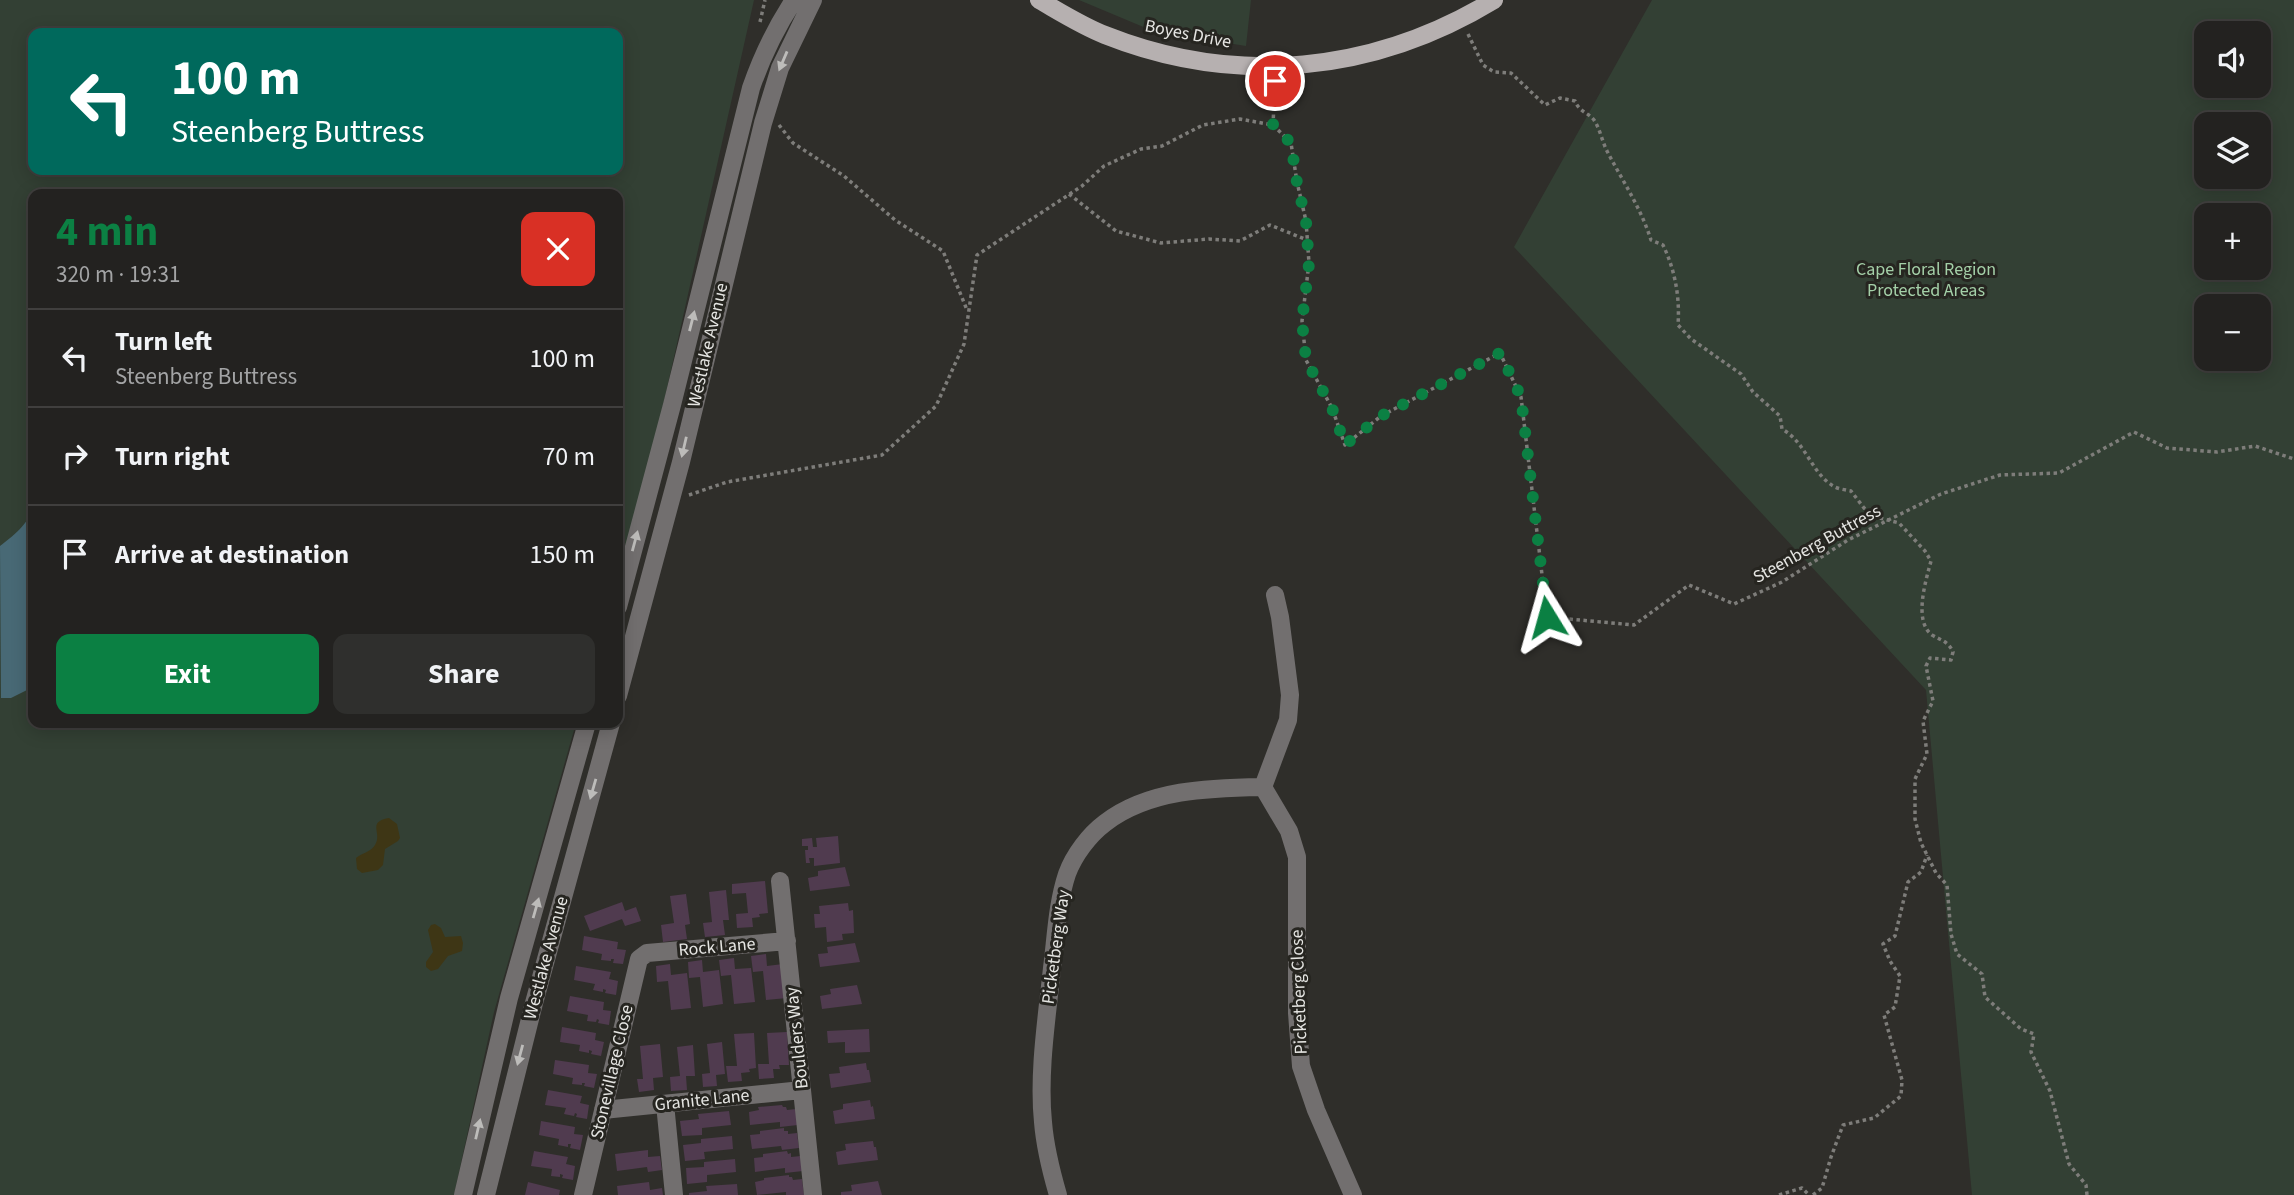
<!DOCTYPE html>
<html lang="en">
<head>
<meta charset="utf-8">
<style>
	:root { --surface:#232220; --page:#2f2f2d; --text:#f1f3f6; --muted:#a3a4a5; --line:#403f3e; --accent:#0b8043 }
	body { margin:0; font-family:"Source Sans 3",sans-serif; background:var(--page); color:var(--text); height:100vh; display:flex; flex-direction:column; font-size:26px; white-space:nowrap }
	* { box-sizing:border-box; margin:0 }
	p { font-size:23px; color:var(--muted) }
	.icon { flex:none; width:38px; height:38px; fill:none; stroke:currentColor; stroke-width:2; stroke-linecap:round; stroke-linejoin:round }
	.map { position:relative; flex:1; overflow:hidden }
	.drawer { position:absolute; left:28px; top:189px; width:595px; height:539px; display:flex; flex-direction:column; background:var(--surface); border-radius:14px; box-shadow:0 4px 18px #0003,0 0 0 2px var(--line) }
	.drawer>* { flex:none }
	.top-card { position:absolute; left:28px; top:28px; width:595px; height:147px; border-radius:14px; box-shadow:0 4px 18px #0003,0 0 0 2px var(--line); background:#00695c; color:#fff; overflow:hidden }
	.tools { position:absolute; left:2194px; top:21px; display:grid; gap:14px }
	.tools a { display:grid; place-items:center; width:77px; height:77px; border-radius:14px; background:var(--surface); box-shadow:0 4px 18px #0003,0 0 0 2px var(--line); font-size:35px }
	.pin { position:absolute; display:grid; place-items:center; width:60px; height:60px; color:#fff; margin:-30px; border:4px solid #fff; border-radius:50%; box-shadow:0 2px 7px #0007 }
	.me { position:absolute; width:77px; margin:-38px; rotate:352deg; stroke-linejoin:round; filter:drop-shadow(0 0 5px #0008) }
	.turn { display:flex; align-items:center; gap:24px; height:147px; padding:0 28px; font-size:32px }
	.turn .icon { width:91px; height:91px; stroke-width:2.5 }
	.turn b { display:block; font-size:49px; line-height:60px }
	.round { display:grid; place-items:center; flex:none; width:74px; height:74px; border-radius:14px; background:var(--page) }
	.head { display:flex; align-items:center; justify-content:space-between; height:119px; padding:0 28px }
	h1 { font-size:42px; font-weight:700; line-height:52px; color:var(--accent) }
	.button { display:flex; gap:14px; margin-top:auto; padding:14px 28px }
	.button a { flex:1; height:80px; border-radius:14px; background:var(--accent); color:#fff; font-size:28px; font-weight:700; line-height:80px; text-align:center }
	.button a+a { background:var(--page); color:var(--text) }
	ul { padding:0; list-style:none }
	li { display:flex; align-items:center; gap:21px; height:98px; padding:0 28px; border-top:2px solid var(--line) }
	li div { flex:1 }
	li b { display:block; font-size:26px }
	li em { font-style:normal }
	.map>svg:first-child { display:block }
	.green { fill:#334034; fill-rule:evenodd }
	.sand { fill:#3e3615 }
	.water { fill:#486975 }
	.building { fill:#503b4f }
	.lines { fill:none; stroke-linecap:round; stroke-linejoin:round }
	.path { stroke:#7e7d7a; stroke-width:3.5; stroke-dasharray:3.5 3.5; stroke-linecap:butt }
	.minor { stroke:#726f6f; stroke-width:18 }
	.major { stroke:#b6b0b0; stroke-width:18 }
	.oneway { fill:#bdbcba }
	.route { stroke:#0b8043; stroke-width:12; stroke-dasharray:0 21.6 }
	.labels { text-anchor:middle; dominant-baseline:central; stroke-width:6; stroke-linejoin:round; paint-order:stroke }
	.street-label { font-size:18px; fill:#e5e5e2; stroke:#262520 }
	.park-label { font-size:18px; fill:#a4d0a8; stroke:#262520 }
</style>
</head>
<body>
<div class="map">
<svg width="2294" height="1195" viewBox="0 0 2294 1195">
	<rect width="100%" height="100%" fill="#2f2e2a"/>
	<path class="green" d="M0 0H754L654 446 618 575V194H33V723H576L494 1012 454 1195H0ZM33 33H618V170H33Z
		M1079 0H1251L1246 46 1153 31Z
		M1652 0H2294V1195H1972L1926 690 1514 247ZM2259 33V86H2207V33ZM2259 124V177H2207V124ZM2259 215V268H2207V215ZM2259 306V359H2207V306Z"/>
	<path class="sand" d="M389 818 397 824 400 838 398 841 385 849 383 865 378 870 362 873 357 869 356 858C362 853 371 852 375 845 383 833 366 822 389 818Z
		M435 924 441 928 445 937 461 936 463 943 462 951 448 956 438 969 431 971 426 967V962L433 952 428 930 431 925Z"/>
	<path class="water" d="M33 506V687L11 698H1L0 546C13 536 30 523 33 506Z"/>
	<path class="building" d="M838 836 840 863 814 866V858H809L810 863H806L805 850H808V846H802V839L812 838 813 847H817L816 838Z
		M845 867 850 886 810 891 808 878 818 876V871Z
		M765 881 768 913 759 914 760 917 752 918 753 927 737 928 736 914 748 913 746 893 732 894V884Z
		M726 890 729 920H723L725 935 705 937 703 923 712 922 709 892Z
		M686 894 690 924 685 925 687 939 663 942 661 925 674 923 670 896Z
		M622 902 625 911 636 907 641 921 625 926 622 919 590 931 584 916Z
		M848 903 849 911 853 910 854 933 842 934 843 940 827 942 826 927 815 928 814 914H820L819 906Z
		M584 936 618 942 617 949 626 950 623 964 613 963 614 959H611V961L601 960 602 954 582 950Z
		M855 943 860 962 820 967 818 954 828 953 827 947Z
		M766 954 767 966 783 964 787 998 766 1000 763 971 753 972 751 956Z
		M734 958 735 969 751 968 755 1002 734 1004 731 975 721 976 719 960Z
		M702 960 703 972 719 970 723 1004 703 1007 700 977 689 978 688 962Z
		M670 964 671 975 687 973 691 1008 671 1010 668 981 657 982 656 966Z
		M576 966 611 972 609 979 618 981 616 995 605 993 606 990 603 989V992L593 990 595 984 574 980Z
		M857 985 862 1004 822 1009 820 996 831 994 830 989Z
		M570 996 604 1002 603 1010 611 1011 609 1025 598 1023 599 1020 597 1019 596 1022 587 1021 588 1015 567 1011Z
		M562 1027 596 1033 595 1040 604 1042 601 1056 591 1054 592 1051 589 1050V1053L579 1051 580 1045 560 1042Z
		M869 1029 870 1052 845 1053V1042L828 1043 827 1031Z
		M787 1032 789 1065H779L780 1069H773L774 1078 759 1079 758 1064H769L767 1033Z
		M754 1033 756 1068 749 1069 750 1072 741 1073 742 1081 728 1082 726 1066H737L734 1034Z
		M722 1042 725 1074 716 1075 717 1086 703 1087 702 1074 710 1073 707 1044Z
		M660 1044 663 1077 653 1078 654 1090 639 1092 637 1079H643L640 1046Z
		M693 1045 695 1076H686L687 1090 671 1091 670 1077 680 1076 677 1047Z
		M555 1060 589 1065 588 1073 597 1074 594 1088 584 1086 585 1083H582V1085L572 1084 573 1078 553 1074Z
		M866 1063 867 1070H869L871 1082 831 1088 829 1074 840 1073 839 1067Z
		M548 1090 582 1096 580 1103 589 1105 587 1119 576 1117 577 1114 575 1113 574 1116 564 1114 566 1108 545 1105Z
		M870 1100 871 1107 873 1106 875 1119 835 1124 833 1111 843 1109V1104Z
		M782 1105 783 1107H786L787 1110 796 1109 798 1125 780 1127V1122L750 1125 749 1112 759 1110 758 1107Z
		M729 1111 731 1125 702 1128V1135L682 1136 680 1121 699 1119 698 1114Z
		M541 1121 575 1127 574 1134 583 1135 580 1150 570 1148 571 1144H568V1147L558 1145 559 1139 539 1135Z
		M784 1128V1131H788V1134L797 1133 799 1148 782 1150 781 1146 752 1149 750 1135 760 1134V1131Z
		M732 1136 733 1149 704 1152 705 1159 685 1161 683 1145 701 1143V1139Z
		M873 1141 874 1147H876L878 1160 838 1165 836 1152 846 1150 845 1144Z
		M648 1150V1157L660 1156 662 1170 648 1172 647 1167 617 1171 615 1154Z
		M534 1151 568 1157 566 1164 575 1166 573 1180 562 1178 563 1175 560 1174V1177L551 1176 552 1169 531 1166Z
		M787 1151 788 1154 791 1153V1157L801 1156 803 1171 785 1173V1168L755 1172 754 1158 763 1157V1154Z
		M735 1159 736 1172 707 1175V1182L687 1184 686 1168 704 1167V1162Z
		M789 1175V1177H792L793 1180 802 1179 804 1195H786V1192L757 1195 755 1182 764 1180V1178Z
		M878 1181 882 1195H841V1192L852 1191 851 1185Z
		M528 1182 560 1190 559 1195H525Z
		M649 1182 650 1190 662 1188 663 1195H618L617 1186Z
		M737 1184 738 1195H689V1193L707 1191 706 1186Z"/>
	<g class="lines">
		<path class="path" d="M760 22 765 0
			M1468 34 1483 65 1494 72 1511 73 1545 105 1560 98 1575 101C1580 113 1588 112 1594 120 1600 129 1602 141 1607 151 1622 180 1641 208 1651 240L1663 245C1675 270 1680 297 1678 325L1691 339 1741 374 1753 392 1780 416 1782 429C1807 443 1811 474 1835 487 1839 489 1846 490 1851 491L1864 508 1876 517 1899 523 1925 551 1931 561C1926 580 1913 621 1932 635 1942 641 1948 641 1953 652L1951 660 1930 658 1926 666 1933 701 1923 721 1927 754 1915 779V819L1921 843 1936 873 1947 885 1951 934 1957 954 1982 974 1985 997 2021 1029 2034 1034 2031 1052 2050 1091 2069 1164 2086 1185 2087 1195
			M779 125 793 143 844 176 895 220 943 251 967 310
			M1273 125 1275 82
			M1069 194 1116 231 1161 243 1209 239 1240 241 1270 225 1307 240
			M689 495 727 482 882 455 936 406 964 344 977 255 1082 186 1104 166 1141 149 1162 146 1203 125 1240 119 1273 125 1291 143 1297 182 1306 221 1309 263 1302 321 1306 360 1332 408 1345 445 1381 416 1500 353 1521 397 1547 617 1634 625 1689 585 1734 604 1782 582 1848 540 1941 494 2000 475 2059 473 2134 432 2167 448 2217 452 2255 446 2294 459
			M1779 1195 1802 1188 1809 1195
			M1813 1195 1822 1188 1831 1157 1843 1125 1874 1118 1901 1096 1902 1080 1884 1015 1895 1007 1900 976 1890 961 1883 944 1895 936 1908 882 1921 872 1927 855"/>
		<path class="minor" d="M618 607 672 405 751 88C762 56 775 29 794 0
			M618 696 681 462 763 123 780 68 813 0
			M1263 787 1289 831 1297 857V1013L1301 1066 1316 1110 1353 1195
			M1263 787 1288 720 1290 695 1280 617 1275 595
			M780 881 813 1195
			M665 1104 674 1195
			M603 1110 802 1090
			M463 1195 509 998 587 723
			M486 1195 534 1003 611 723
			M583 1195 639 959 647 953 787 941
			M1058 1195C1051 1171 1045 1147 1043 1122 1038 1073 1047 1017 1052 968 1056 937 1057 904 1067 874 1074 855 1089 835 1105 823 1149 789 1210 788 1263 787"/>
		<path class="major" d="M1039 0C1060 12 1082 26 1105 35 1236 87 1374 73 1494 0"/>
	</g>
	<defs><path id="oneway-solid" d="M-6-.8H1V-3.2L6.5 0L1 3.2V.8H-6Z" transform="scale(1.75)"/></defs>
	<g class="oneway">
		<use href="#oneway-solid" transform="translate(783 61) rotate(113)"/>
		<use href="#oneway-solid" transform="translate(692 321) rotate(-76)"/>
		<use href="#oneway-solid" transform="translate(684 447) rotate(103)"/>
		<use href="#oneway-solid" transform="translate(635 541) rotate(-75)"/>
		<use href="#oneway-solid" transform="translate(593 789) rotate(106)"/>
		<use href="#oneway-solid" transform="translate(536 908) rotate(-74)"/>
		<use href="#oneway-solid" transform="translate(520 1055) rotate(105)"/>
		<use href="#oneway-solid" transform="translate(478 1129) rotate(-77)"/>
	</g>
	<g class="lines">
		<path class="route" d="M1275 81 1273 125 1291 143 1297 183 1306 221 1309 264 1302 321 1306 360 1332 408 1345 445 1381 416 1500 353 1521 397 1547 617"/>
	</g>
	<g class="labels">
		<g class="street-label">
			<text transform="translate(1188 34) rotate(11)">Boyes Drive</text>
			<text transform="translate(708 345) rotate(-77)">Westlake Avenue</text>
			<text transform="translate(1817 544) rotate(-29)">Steenberg Buttress</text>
			<text transform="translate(717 947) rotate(-5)">Rock Lane</text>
			<text transform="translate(1056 947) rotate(-82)">Picketberg Way</text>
			<text transform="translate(546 958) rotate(-75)">Westlake Avenue</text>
			<text transform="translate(1299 992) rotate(-92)">Picketberg Close</text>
			<text transform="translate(797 1038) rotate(-96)">Boulders Way</text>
			<text transform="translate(612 1072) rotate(-77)">Stonevillage Close</text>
			<text transform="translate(702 1100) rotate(-6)">Granite Lane</text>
		</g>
		<g class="park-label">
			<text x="1926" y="269">Cape Floral Region<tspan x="1926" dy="21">Protected Areas</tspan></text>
		</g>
	</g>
</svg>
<div class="tools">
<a><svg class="icon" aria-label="sound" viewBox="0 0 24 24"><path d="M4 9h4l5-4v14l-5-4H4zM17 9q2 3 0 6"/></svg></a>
<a><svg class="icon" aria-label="layers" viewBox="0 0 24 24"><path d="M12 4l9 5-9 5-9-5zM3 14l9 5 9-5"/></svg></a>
<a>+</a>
<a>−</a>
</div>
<div class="pin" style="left:1275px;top:81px;background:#d93025"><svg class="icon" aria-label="arrive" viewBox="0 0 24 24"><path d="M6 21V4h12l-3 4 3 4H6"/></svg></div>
<svg class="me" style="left:1547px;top:617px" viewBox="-20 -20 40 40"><path d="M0-17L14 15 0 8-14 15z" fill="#0b8043" stroke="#fff" stroke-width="4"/></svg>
<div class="top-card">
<div class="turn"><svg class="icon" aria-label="left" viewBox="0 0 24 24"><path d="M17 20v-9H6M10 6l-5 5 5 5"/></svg><div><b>100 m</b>Steenberg Buttress</div></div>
</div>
<section class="drawer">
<div class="head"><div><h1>4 min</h1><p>320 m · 19:31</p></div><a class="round" style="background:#d93025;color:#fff"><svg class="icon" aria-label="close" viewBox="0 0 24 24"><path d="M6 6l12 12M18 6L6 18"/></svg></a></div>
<ul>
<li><svg class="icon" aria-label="left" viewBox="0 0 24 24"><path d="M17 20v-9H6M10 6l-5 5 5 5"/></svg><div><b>Turn left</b><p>Steenberg Buttress</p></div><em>100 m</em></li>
<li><svg class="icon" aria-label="right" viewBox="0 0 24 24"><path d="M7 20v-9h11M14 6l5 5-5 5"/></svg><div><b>Turn right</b></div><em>70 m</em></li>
<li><svg class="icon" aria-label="arrive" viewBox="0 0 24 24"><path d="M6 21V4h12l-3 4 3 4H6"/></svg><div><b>Arrive at destination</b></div><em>150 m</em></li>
</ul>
<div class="button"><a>Exit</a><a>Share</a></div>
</section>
</div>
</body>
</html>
